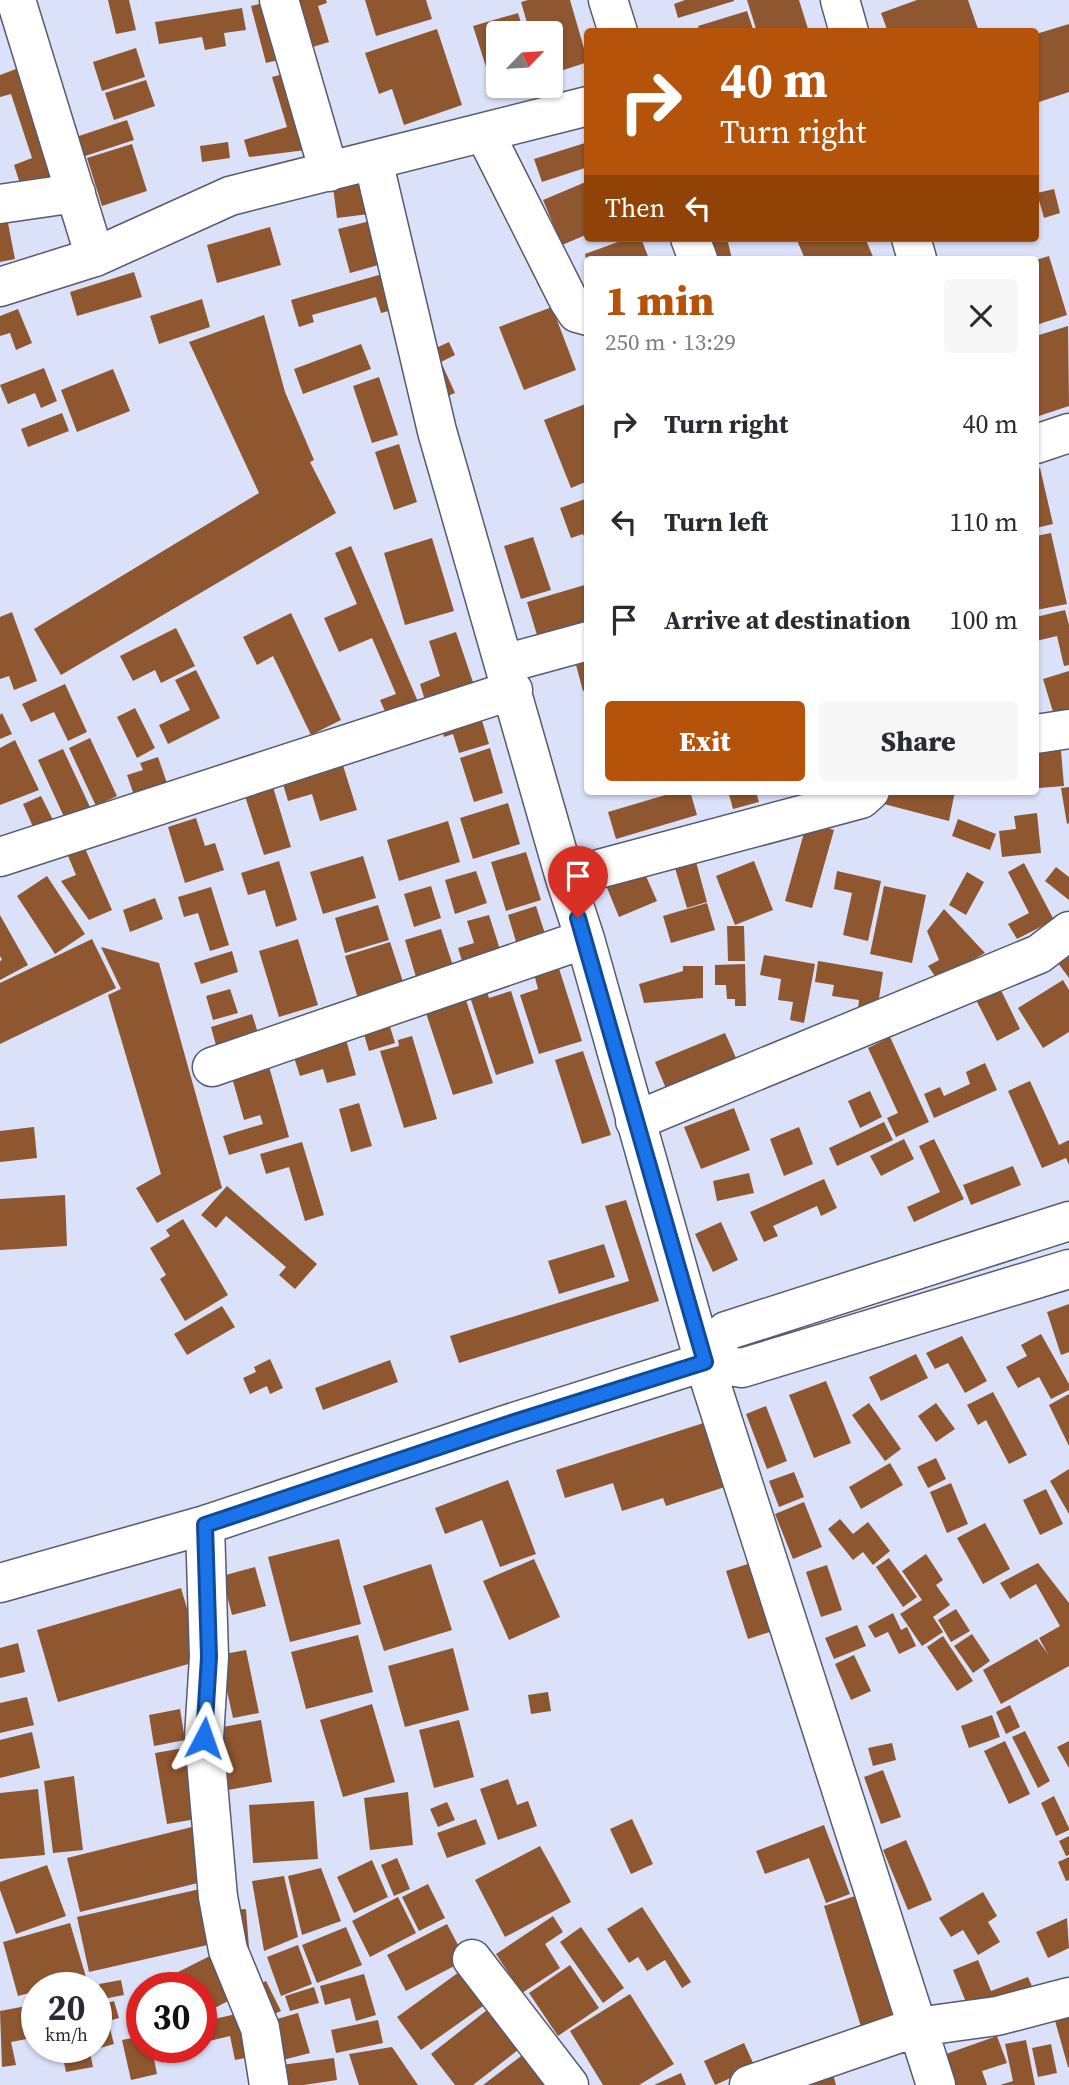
<!DOCTYPE html>
<html lang="en">
<head>
<meta charset="utf-8">
<style>
	:root { --surface:#fff; --page:#f7f7f7; --text:#2b2b33; --muted:#7c7c81; --accent:#b45309 }
	body { margin:0; font-family:"Source Serif 4",serif; background:var(--page); color:var(--text); height:100vh; display:flex; flex-direction:column; font-size:26px; white-space:nowrap }
	* { box-sizing:border-box; margin:0 }
	p { font-size:23px; color:var(--muted) }
	.icon { flex:none; width:38px; height:38px; fill:none; stroke:currentColor; stroke-width:2; stroke-linecap:round; stroke-linejoin:round }
	.map { position:relative; flex:1; overflow:hidden }
	.panel { position:absolute; left:584px; top:256px; width:455px; height:539px; display:flex; flex-direction:column; background:var(--surface); border-radius:7px; box-shadow:0 2px 5px #0004 }
	.panel>* { flex:none }
	.top-card { position:absolute; left:584px; top:28px; width:455px; height:214px; border-radius:7px; box-shadow:0 2px 5px #0004; background:#b45309; color:#fff; overflow:hidden }
	.needle { width:46px; rotate:65deg }
	.buttons { position:absolute; left:486px; top:21px; display:grid; gap:14px }
	.buttons a { display:grid; place-items:center; width:77px; height:77px; border-radius:7px; background:var(--surface); box-shadow:0 2px 5px #0004; font-size:35px }
	.speed { position:absolute; left:21px; top:1972px; display:flex; gap:14px; font-size:35px; font-weight:700; text-align:center }
	.speed>* { display:grid; place-content:center; width:91px; height:91px; border-radius:50%; background:var(--surface); box-shadow:0 2px 5px #0004; line-height:1 }
	.speed small { font-size:18px; font-weight:400 }
	.speed .limit { border:10px solid #d22; background:#fff; color:#111 }
	.pin { position:absolute; display:grid; place-items:center; width:60px; height:60px; color:#fff; margin:-72px -30px; border-radius:50% 50% 50% 0; rotate:-45deg; box-shadow:0 0 7px #0007 }
	.pin .icon { rotate:45deg }
	.me { position:absolute; width:77px; margin:-38px; rotate:4deg; stroke-linejoin:round; filter:drop-shadow(0 0 5px #0008) }
	.turn { display:flex; align-items:center; gap:24px; height:147px; padding:0 21px; font-size:32px }
	.turn .icon { width:91px; height:91px; stroke-width:2.5 }
	.turn b { display:block; font-size:49px; line-height:60px }
	.then { display:flex; align-items:center; height:66px; padding:0 21px; background:#0003; gap:14px; font-size:26px }
	.round { display:grid; place-items:center; flex:none; width:74px; height:74px; border-radius:7px; background:var(--page) }
	.head { display:flex; align-items:center; justify-content:space-between; height:119px; padding:0 21px }
	h1 { font-size:42px; font-weight:800; line-height:52px; color:var(--accent) }
	.cta { display:flex; gap:14px; margin-top:auto; padding:14px 21px }
	.cta a { flex:1; height:80px; border-radius:7px; background:var(--accent); color:#fff; font-size:28px; font-weight:800; line-height:80px; text-align:center }
	.cta a+a { background:var(--page); color:var(--text) }
	ul { padding:0; list-style:none }
	li { display:flex; align-items:center; gap:21px; height:98px; padding:0 21px }
	li div { flex:1 }
	li b { display:block; font-size:26px }
	li em { font-style:normal }
	.map>svg:first-child { display:block }
	.building { fill:#8f5730 }
	.lines { fill:none; stroke-linecap:round; stroke-linejoin:round }
	.minor-casing { stroke:#565b6e; stroke-width:41 }
	.minor { stroke:#fff; stroke-width:38 }
	.route-casing { stroke:#114b97; stroke-width:18 }
	.route { stroke:#1a73e8; stroke-width:12 }
</style>
</head>
<body>
<div class="map">
<svg width="1069" height="2085" viewBox="0 0 1069 2085">
	<rect width="100%" height="100%" fill="#dbe1f9"/>
	<path class="building" d="M108 0H129L136 30 116 34Z
		M288 0H326L327 3 318 6 329 42 303 50Z
		M365 0H426L432 19 376 36Z
		M528 0H570L588 62 551 74V33H530L521 2Z
		M685 0H734V1L678 18 674 4Z
		M747 0H799L809 32H757Z
		M917 0H968L979 32H888L881 13Z
		M271 1 286 58 266 63 251 6Z
		M242 8 246 30 224 33 226 46 205 50 202 37 159 44 155 22Z
		M747 11 754 32H700L698 26Z
		M518 13 524 33H499V86H512L494 92 473 26Z
		M1069 24V92L1036 103V34Z
		M437 29 462 105 404 125 392 89 379 94 365 53Z
		M136 48 145 77 102 91 93 62Z
		M24 66 63 183 22 190 14 165 32 158 11 94 0 97V75Z
		M291 72 314 149 249 157 244 140 287 127 272 77Z
		M146 80 155 106 114 120 105 93Z
		M127 120 134 140 79 158 73 138Z
		M228 142 230 158 202 162 200 146Z
		M585 143 588 167 542 182 534 159Z
		M132 144 147 191 102 206 87 158Z
		M588 181V234L562 245 543 200Z
		M366 183 369 214 337 218 333 187Z
		M1054 189 1060 213 1044 218 1037 193Z
		M5 208 15 259 0 262V209Z
		M370 221 382 264 350 273 338 229Z
		M270 227 281 265 217 283 207 245Z
		M629 238H641L649 259H586L585 254Z
		M705 238H727L732 259H710Z
		M796 238H865L874 259H805Z
		M1049 256 1067 315 1036 325V260Z
		M393 271 404 307 381 313 376 297 312 315 314 322 299 327 291 300Z
		M134 272 142 297 77 316 70 292Z
		M202 299 210 327 159 344 150 316Z
		M552 307 576 370 524 390 499 327Z
		M18 309 32 343 16 350 10 333 0 336V316Z
		M264 315 285 392 314 460 310 462 336 513 61 675 34 629 259 493 189 342Z
		M1068 326 1069 406 1036 417V336Z
		M449 342 455 355 441 362 455 393 443 398 423 354Z
		M361 344 371 369 303 394 294 369Z
		M44 368 57 401 41 408 35 393 8 404 0 385Z
		M113 369 130 411 77 432 61 390Z
		M379 377 398 435 372 443 353 386Z
		M588 403V481L571 488 544 420Z
		M62 413 69 431 28 447 21 429Z
		M399 444 417 502 394 510 375 452Z
		M1040 468 1053 524 1036 528V469Z
		M588 498V546L583 534 571 538 560 508Z
		M1051 533 1067 604 1036 610V536Z
		M533 537 551 590 521 599 504 546Z
		M432 538 454 611 405 625 384 553Z
		M351 546 419 704 388 718 380 700 396 694 372 638 339 652 324 618 357 604 335 553Z
		M588 584V631L540 645 527 602Z
		M1065 610 1069 625V665L1064 666 1057 636 1036 641V617Z
		M12 612 37 681 14 690 9 676 0 679V617Z
		M291 613 341 720 311 735 273 656 257 665 243 637Z
		M176 628 195 666 161 683 155 670 133 681 120 656Z
		M456 632 477 694 428 710 420 684 440 676 429 641Z
		M588 662V689L583 691 576 665Z
		M196 670 220 718 168 744 159 725 190 710 175 680Z
		M1069 671V721L1057 725 1043 679Z
		M65 684 87 732 68 741 54 712 31 722 22 704Z
		M478 707 489 744 459 753 453 734 444 737 439 720Z
		M135 708 155 748 137 758 117 717Z
		M2 713 12 734 0 739V715Z
		M90 738 117 796 96 806 69 748Z
		M1060 739 1064 786 1039 788 1036 741Z
		M15 740 39 790 0 805V748Z
		M490 748 503 793 474 802 460 758Z
		M63 749 90 807 65 819 38 760Z
		M158 757 168 786 135 798 127 775 143 770 140 763Z
		M341 759 357 810 320 821 312 794 288 801 281 777Z
		M273 787 291 847 264 855 245 796Z
		M1069 787V823L1067 824 1061 788Z
		M679 791H690L697 815 616 839 608 812Z
		M728 791H756L759 802 733 809Z
		M888 791H955L949 821 884 804Z
		M41 796 53 820 34 829 23 804Z
		M508 803 520 844 473 859 460 818Z
		M1037 813 1041 853 1002 857 999 831 1016 829 1014 816Z
		M196 818 205 846 215 843 224 870 185 883 168 827Z
		M958 819 996 834 990 850 952 836Z
		M448 821 460 862 399 881 387 840Z
		M807 822 834 830 812 908 785 901Z
		M80 837 112 910 89 920 61 881 76 875 63 844Z
		M526 852 541 900 506 911 491 862Z
		M363 856 376 898 323 914 310 872Z
		M279 861 297 920 276 927 265 890 248 895 241 873Z
		M754 861 773 910 735 925 716 876Z
		M696 862 707 902 687 908 675 868Z
		M1024 863 1054 920 1017 939 1008 924 1029 913 1008 872Z
		M642 867 657 901 619 917 605 883Z
		M1056 867 1069 877V900L1045 881Z
		M476 871 487 903 455 914 445 880Z
		M837 871 881 881 868 941 843 935 852 893 834 889Z
		M967 872 984 882 966 915 949 905Z
		M47 876 85 934 55 954 17 896Z
		M431 886 441 918 414 927 404 894Z
		M884 886 926 895 912 963 870 954Z
		M211 887 229 945 210 951 198 913 184 917 178 897Z
		M155 898 163 919 130 932 123 910Z
		M707 903 715 930 671 943 663 916Z
		M378 905 389 940 345 953 335 918Z
		M536 906 549 946 520 955 508 915Z
		M944 909 985 953 937 979 928 966 939 960 927 931Z
		M0 915 28 965 0 980V961L2 960 0 956Z
		M489 915 503 959 465 971 458 948 474 943 467 921Z
		M727 926H744L745 961H728Z
		M441 929 456 975 419 987 405 940Z
		M92 939 116 988 0 1044V983Z
		M298 939 318 1005 279 1017 259 951Z
		M390 942 406 991 360 1005 345 956Z
		M101 947 159 963 222 1188 157 1223 136 1188 161 1174 108 995 121 989Z
		M1069 949V978L1055 959Z
		M232 951 238 972 201 984 194 963Z
		M764 955 815 964 804 1023 790 1020 793 1002 778 1000 781 979 760 975Z
		M556 959 582 1041 539 1054 520 995 538 989 532 966Z
		M818 961 883 972 877 1011 858 1008 859 1000 832 996 834 985 815 982Z
		M745 964 746 1006H735V999H727L726 985H715V965Z
		M683 966H703V998L644 1003 639 984 683 971Z
		M995 978 1020 1029 997 1041 971 990Z
		M1063 980 1069 990V1032L1043 1048 1018 1008Z
		M230 989 238 1013 213 1020 206 996Z
		M511 991 534 1063 496 1075 470 997 487 992 489 998Z
		M466 1000 493 1083 453 1095 426 1013Z
		M252 1014 258 1033 216 1045 211 1027Z
		M388 1020 395 1043 369 1051 362 1028Z
		M725 1033 740 1067 669 1096 655 1062Z
		M345 1036 356 1075 327 1083 323 1069 300 1076 292 1051Z
		M412 1036 437 1119 404 1128 380 1051 399 1046 398 1040Z
		M890 1037 929 1122 896 1137 887 1118 898 1113 868 1048Z
		M583 1051 611 1135 582 1144 555 1060Z
		M268 1063 289 1137 229 1155 223 1136 263 1124 260 1115 244 1120 231 1074Z
		M985 1063 997 1090 934 1118 924 1094 940 1087 944 1096 970 1084 966 1072Z
		M1030 1081 1059 1145 1069 1140V1165L1066 1158 1042 1168 1008 1091Z
		M870 1091 882 1117 860 1128 848 1101Z
		M359 1103 372 1146 351 1152 339 1109Z
		M734 1108 750 1150 701 1169 684 1127Z
		M884 1122 893 1140 837 1166 829 1148Z
		M34 1127 37 1158 0 1162V1131Z
		M799 1127 813 1164 784 1176 770 1139Z
		M904 1139 914 1159 881 1176 870 1156Z
		M934 1139 964 1199 914 1222 907 1207 940 1192 919 1146Z
		M302 1142 324 1215 305 1221 289 1167 266 1174 260 1154Z
		M1013 1166 1021 1185 971 1205 963 1185Z
		M749 1173 754 1193 717 1201 713 1181Z
		M824 1179 837 1208 821 1216 817 1206 773 1226 778 1236 764 1242 750 1212Z
		M227 1186 317 1264 295 1289 279 1275 286 1267 226 1216 216 1228 201 1215Z
		M65 1195 67 1246 0 1250V1199Z
		M626 1200 659 1301 459 1363 450 1336 629 1281 605 1206Z
		M183 1219 228 1295 185 1321 160 1279 166 1275 150 1248 170 1236 166 1230Z
		M721 1222 738 1260 713 1272 695 1234Z
		M604 1244 615 1277 559 1294 548 1261Z
		M1069 1304V1352L1061 1355 1047 1312Z
		M222 1306 235 1327 187 1355 174 1334Z
		M1041 1334 1069 1384V1390L1051 1399 1039 1377 1018 1388 1006 1367 1027 1356 1021 1345Z
		M962 1336 987 1381 965 1393 948 1363 935 1369 926 1353Z
		M916 1354 928 1378 881 1401 869 1377Z
		M270 1359 283 1388 270 1394 267 1386 250 1394 243 1378 256 1372 254 1367Z
		M390 1360 398 1382 323 1410 315 1388Z
		M826 1381 851 1443 814 1458 789 1395Z
		M993 1392 1027 1455 1009 1464 986 1420 978 1425 967 1405Z
		M1069 1394V1446L1049 1405Z
		M869 1403 901 1449 885 1461 852 1415Z
		M936 1403 955 1429 936 1442 918 1416Z
		M766 1406 787 1461 767 1469 746 1414Z
		M710 1421 731 1485 666 1506 663 1498 622 1511 613 1483 565 1498 556 1470Z
		M936 1458 946 1479 928 1488 917 1467Z
		M890 1463 903 1485 861 1509 849 1487Z
		M1069 1469V1514L1050 1481Z
		M794 1472 804 1497 779 1507 769 1481Z
		M508 1480 536 1554 500 1567 482 1520 445 1534 435 1508Z
		M951 1483 968 1524 947 1533 930 1492Z
		M1046 1489 1063 1524 1040 1535 1023 1500Z
		M804 1502 822 1547 793 1559 775 1514Z
		M840 1519 853 1534 868 1522 890 1551 873 1565 863 1552 853 1560 828 1529Z
		M985 1523 1010 1569 983 1584 957 1538Z
		M339 1539 361 1624 290 1642 268 1557Z
		M926 1554 943 1580 936 1585 950 1605 933 1617 943 1632 922 1646 900 1614 922 1600 902 1571Z
		M889 1558 917 1597 903 1607 876 1567Z
		M534 1559 560 1617 509 1640 483 1581Z
		M754 1562 776 1630 748 1639 726 1571Z
		M1038 1563 1069 1603V1666L1001 1704 983 1670 1037 1639 1048 1654 1039 1638 1060 1626 1036 1584 1010 1599 1000 1583Z
		M431 1564 452 1630 384 1651 363 1586Z
		M827 1565 842 1610 821 1617 806 1572Z
		M255 1567 266 1606 232 1615 222 1576Z
		M181 1588 202 1660 58 1702 37 1630Z
		M956 1609 970 1631 951 1642 938 1620Z
		M893 1613 901 1630 907 1627 916 1646 899 1654 888 1632 875 1638 868 1626Z
		M857 1625 866 1646 834 1659 825 1638Z
		M972 1634 990 1661 973 1673 954 1646Z
		M358 1635 373 1692 306 1709 291 1652Z
		M943 1636 973 1681 957 1691 927 1647Z
		M18 1643 25 1672 0 1678V1648Z
		M453 1648 469 1710 405 1727 388 1666Z
		M246 1650 259 1713 233 1718 219 1655Z
		M854 1655 871 1691 851 1700 835 1664Z
		M548 1692 551 1711 531 1714 528 1695Z
		M27 1697 34 1725 0 1733V1703Z
		M372 1704 395 1782 343 1797 320 1720Z
		M1010 1705 1020 1727 1006 1734 996 1712Z
		M180 1709 185 1740 154 1746 149 1715Z
		M992 1715 1000 1737 969 1748 961 1726Z
		M261 1720 272 1782 228 1790 217 1728Z
		M459 1720 474 1777 434 1788 419 1730Z
		M1025 1731 1050 1781 1038 1788 1012 1737Z
		M32 1732 40 1768 0 1778V1740Z
		M1005 1741 1030 1794 1009 1804 984 1751Z
		M1069 1741V1768L1057 1747Z
		M892 1743 896 1760 873 1766 868 1748Z
		M184 1748 196 1819 167 1824 155 1753Z
		M883 1770 901 1817 881 1824 864 1777Z
		M74 1776 83 1850 53 1853 44 1781Z
		M508 1779 517 1805 528 1801 537 1826 498 1840 480 1789Z
		M38 1789 45 1855 0 1859V1793Z
		M408 1792 413 1845 370 1850 364 1798Z
		M1054 1796 1069 1828V1830L1056 1836 1041 1803Z
		M314 1801 318 1859 253 1863 249 1805Z
		M447 1802 455 1820 438 1827 430 1809Z
		M476 1819 486 1844 447 1858 437 1833Z
		M632 1819 653 1864 631 1874 610 1829Z
		M824 1825 850 1894 826 1903 809 1858 765 1874 756 1851Z
		M196 1826 210 1880 80 1912 67 1858Z
		M1069 1836V1855L1066 1856 1059 1841Z
		M906 1840 932 1900 908 1910 883 1850Z
		M540 1846 571 1902 505 1937 475 1880Z
		M1069 1857V1880L1066 1881 1058 1862Z
		M397 1858 410 1889 394 1896 381 1865Z
		M372 1860 388 1897 354 1913 337 1877Z
		M47 1865 66 1916 16 1934 0 1890V1882Z
		M321 1868 341 1921 302 1935 288 1876Z
		M284 1876 298 1937 264 1951 252 1881Z
		M428 1884 445 1918 419 1931 402 1897Z
		M200 1889 212 1944 89 1972 77 1917Z
		M983 1892 997 1916 988 1922 1000 1942 978 1955 963 1930 951 1937 939 1918Z
		M855 1896 894 2020 862 2030 824 1906Z
		M398 1897 416 1933 370 1957 352 1921Z
		M642 1907 691 1982 682 1988 665 1960 647 1971 638 1957 629 1963 607 1929Z
		M246 1909 250 1960 230 1910Z
		M553 1916 563 1932 545 1944 560 1968 522 1993 496 1954Z
		M1067 1918 1069 1948 1048 1958 1036 1932Z
		M70 1923 86 1977 47 1988H37V1991L18 1996 3 1942Z
		M447 1924 466 1960 406 1991 387 1955Z
		M346 1927 362 1965 317 1983 302 1945Z
		M581 1927 624 1988 603 2003 560 1942Z
		M298 1945 312 1984 281 1996 267 1957Z
		M212 1955 234 1998 201 2015V1988H181L174 1974Z
		M978 1960 991 1991 1028 1977 1034 1991 972 2017 953 1970Z
		M570 1965 599 2008 558 2036 529 1993Z
		M466 1967 490 2001 421 2050 397 2017Z
		M364 1974 376 2015 356 2021 350 1998 325 2005 320 1986Z
		M121 1980 124 1995 103 1999 99 1984Z
		M266 1981 281 2011 263 2019 249 1989Z
		M314 1987 319 2003 290 2011 285 1996Z
		M630 1994 674 2064 639 2085H603L570 2031Z
		M114 2001 119 2018 108 2021 114 2044 100 2048 96 2034V2006Z
		M496 2003 527 2043 473 2085H455L431 2054Z
		M37 2004V2037L11 2042 16 2065 2 2067 0 2011Z
		M245 2012 255 2056 235 2060 230 2036 201 2043V2022Z
		M298 2013 310 2053 275 2062 263 2023Z
		M1069 2013V2067H1068L1054 2017Z
		M378 2020 383 2043 336 2053 331 2030Z
		M142 2036V2048H162L163 2052 153 2054 157 2074 131 2080 122 2040Z
		M997 2036 1007 2063 982 2071 987 2085H956L946 2054Z
		M1026 2040 1035 2085H1000L1013 2081 1005 2044Z
		M744 2043 755 2067 715 2085 704 2061Z
		M1051 2044 1057 2073 1038 2077 1032 2048Z
		M392 2047 418 2085H359L349 2054Z
		M61 2048H89L93 2067 66 2072Z
		M529 2050 556 2085H483Z
		M334 2058 337 2080 304 2085H277L274 2066Z
		M681 2073 686 2085H654Z
		M833 2074 836 2085H800Z"/>
	<g class="lines">
		<defs>
			<path id="minor" d="M16 0 95 257
				M279 0 329 172
				M608 0 618 32
				M840 0 849 32
				M485 134 569 301 577 313 588 316
				M373 160 437 431 565 878 585 939 704 1362 936 2085
				M0 204 76 193
				M690 238 698 259
				M911 238 917 259
				M0 287 95 257 230 196 588 106
				M1036 444 1069 433
				M504 664 588 641
				M1036 734 1069 729
				M0 857 513 690
				M565 878 861 799 870 791
				M212 1067 585 939
				M635 1121 1039 954 1069 931
				M704 1362 726 1331 1069 1221
				M205 1525 209 1657 204 1738 218 1897 228 1950 260 2028 269 2085
				M0 1583 205 1525 508 1424 704 1362 742 1368 1069 1269
				M472 1959 569 2085
				M749 2085 917 2027 997 2016 1069 1997"/>
		</defs>
		<use href="#minor" class="minor-casing"/>
		<use href="#minor" class="minor"/>
	</g>
	<g class="lines">
		<defs>
			<path id="route" d="M204 1738 209 1657 205 1525 508 1424 705 1362 578 918"/>
		</defs>
		<use href="#route" class="route-casing"/>
		<use href="#route" class="route"/>
	</g>
</svg>
<div class="buttons">
<a><svg class="needle" viewBox="-14 -14 28 28"><path d="M0-13l5 13h-10z" fill="#e53935"/><path d="M0 13l5-13h-10z" fill="#7c7c81"/></svg></a>
</div>
<div class="speed"><div>20<small>km/h</small></div><div class="limit">30</div></div>
<div class="pin" style="left:578px;top:918px;background:#d93025"><svg class="icon" aria-label="arrive" viewBox="0 0 24 24"><path d="M6 21V4h12l-3 4 3 4H6"/></svg></div>
<svg class="me" style="left:204px;top:1738px" viewBox="-20 -20 40 40"><path d="M0-17L14 15 0 8-14 15z" fill="#1a73e8" stroke="#fff" stroke-width="4"/></svg>
<div class="top-card">
<div class="turn"><svg class="icon" aria-label="right" viewBox="0 0 24 24"><path d="M7 20v-9h11M14 6l5 5-5 5"/></svg><div><b>40 m</b>Turn right</div></div>
<div class="then">Then<svg class="icon" aria-label="left" viewBox="0 0 24 24"><path d="M17 20v-9H6M10 6l-5 5 5 5"/></svg></div>
</div>
<section class="panel">
<div class="head"><div><h1>1 min</h1><p>250 m · 13:29</p></div><a class="round"><svg class="icon" aria-label="close" viewBox="0 0 24 24"><path d="M6 6l12 12M18 6L6 18"/></svg></a></div>
<ul>
<li><svg class="icon" aria-label="right" viewBox="0 0 24 24"><path d="M7 20v-9h11M14 6l5 5-5 5"/></svg><div><b>Turn right</b></div><em>40 m</em></li>
<li><svg class="icon" aria-label="left" viewBox="0 0 24 24"><path d="M17 20v-9H6M10 6l-5 5 5 5"/></svg><div><b>Turn left</b></div><em>110 m</em></li>
<li><svg class="icon" aria-label="arrive" viewBox="0 0 24 24"><path d="M6 21V4h12l-3 4 3 4H6"/></svg><div><b>Arrive at destination</b></div><em>100 m</em></li>
</ul>
<div class="cta"><a>Exit</a><a>Share</a></div>
</section>
</div>
</body>
</html>
